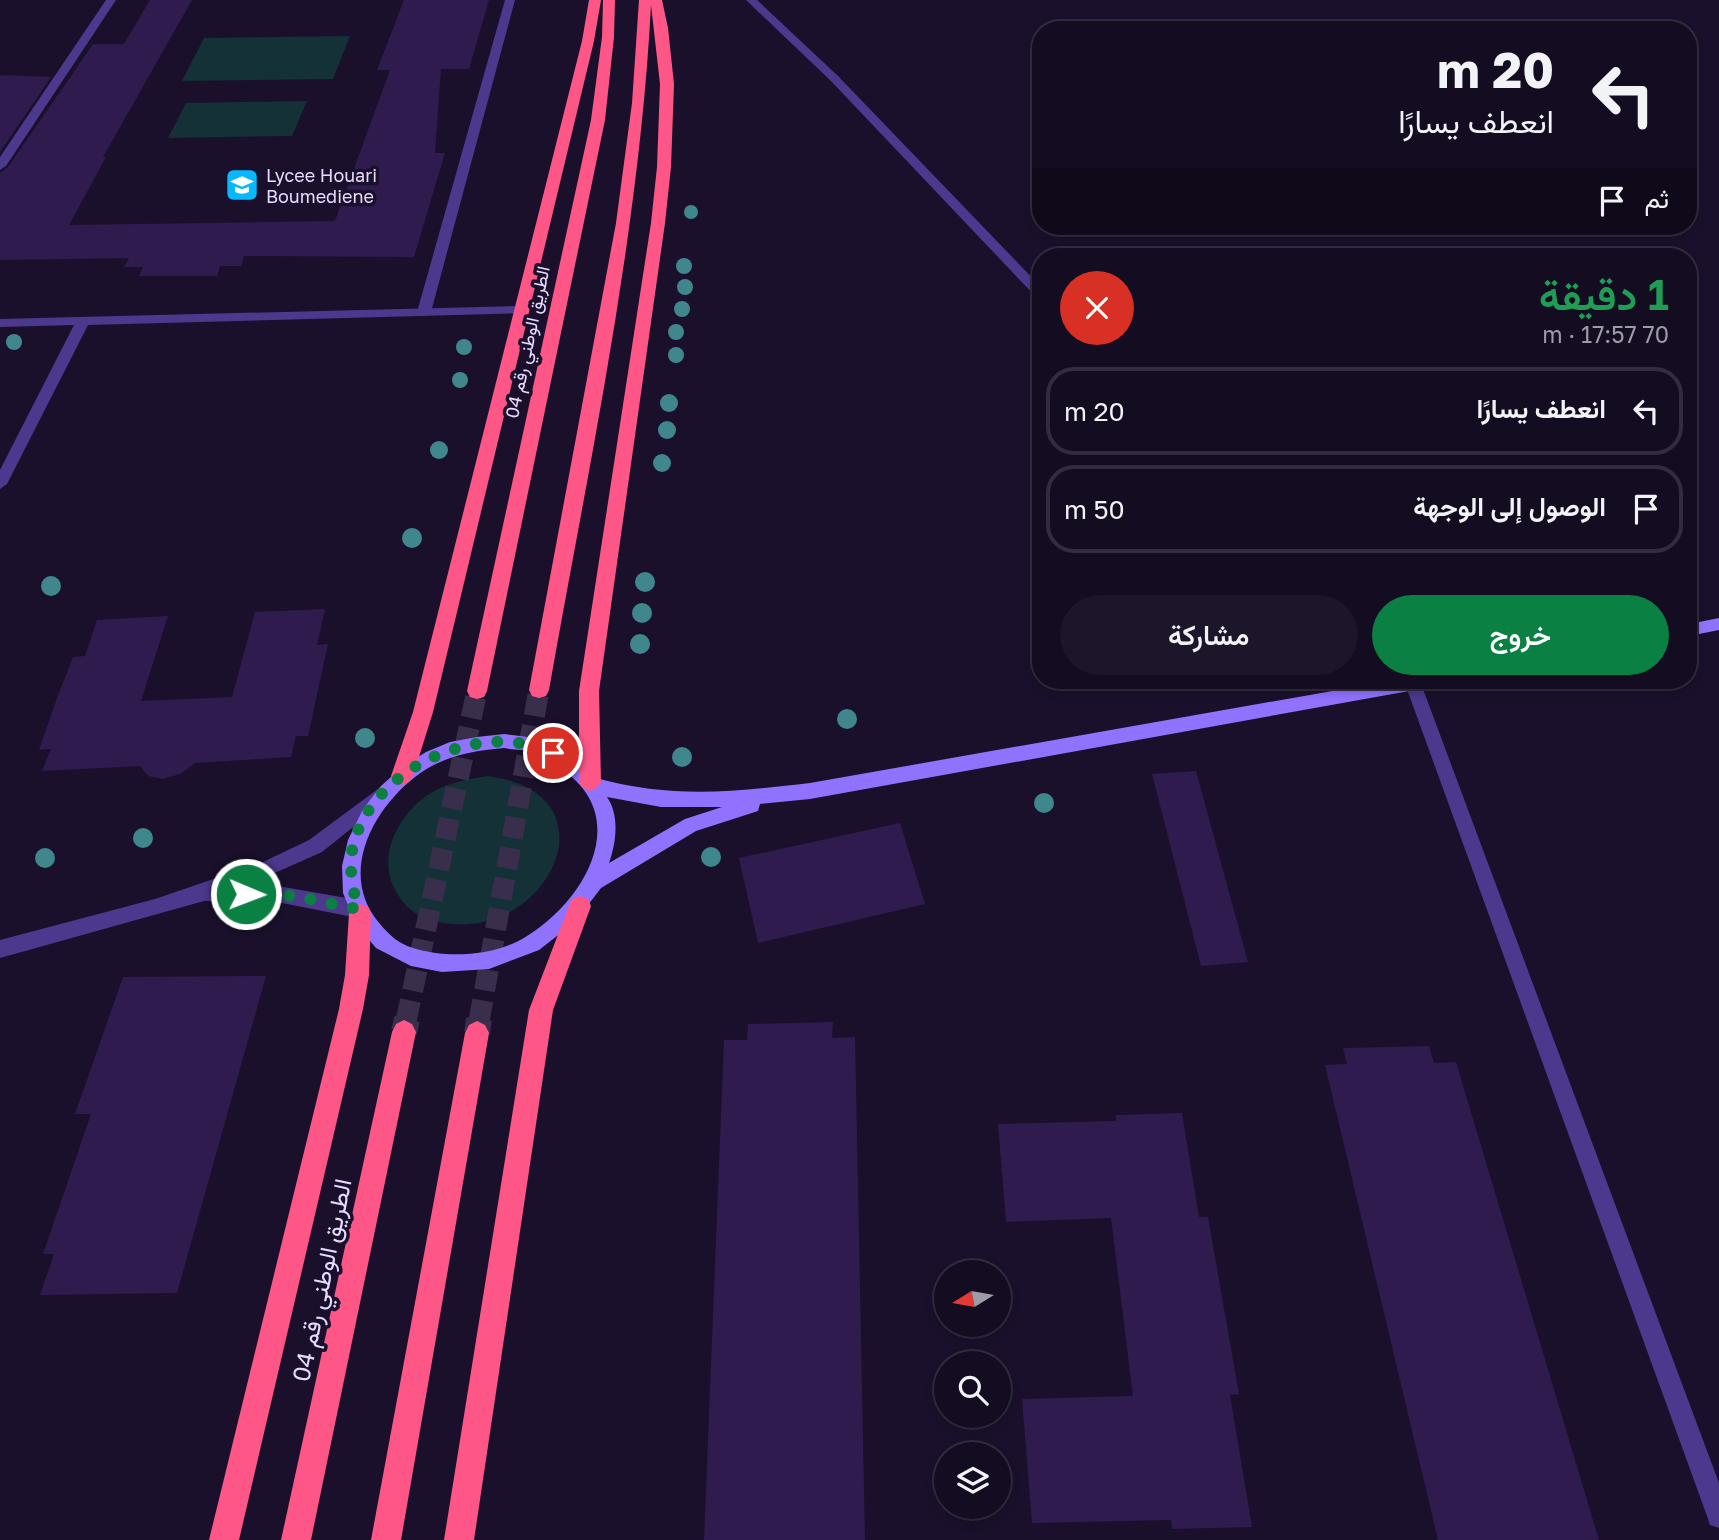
<!DOCTYPE html>
<html lang="ar">
<head>
<meta charset="utf-8">
<style>
	:root { --surface:#140c21; --page:#1d152a; --text:#f1f3f6; --muted:#9d9ba5; --line:#332c3f; --accent:#0b8043 }
	body { margin:0; font-family:"Golos Text",Vazirmatn,sans-serif; background:var(--page); color:var(--text); direction:rtl; height:100vh; display:flex; flex-direction:column; font-size:26px; white-space:nowrap }
	* { box-sizing:border-box; margin:0 }
	p { font-size:23px; color:var(--muted) }
	.icon { flex:none; width:38px; height:38px; fill:none; stroke:currentColor; stroke-width:2; stroke-linecap:round; stroke-linejoin:round }
	.map { position:relative; flex:1; overflow:hidden; direction:ltr }
	.details { position:absolute; left:1032px; top:248px; width:665px; height:441px; display:flex; flex-direction:column; background:var(--surface); border-radius:28px; box-shadow:0 4px 10px #0003,0 0 0 2px var(--line); direction:rtl }
	.details>* { flex:none }
	.banner { position:absolute; left:1032px; top:21px; width:665px; height:214px; border-radius:28px; box-shadow:0 4px 10px #0003,0 0 0 2px var(--line); direction:rtl; background:#140c21; color:var(--text); overflow:hidden }
	.needle { width:46px; rotate:259deg }
	.tools { position:absolute; left:934px; top:1260px; display:grid; gap:14px }
	.tools a { display:grid; place-items:center; width:77px; height:77px; border-radius:50%; background:var(--surface); box-shadow:0 4px 10px #0003,0 0 0 2px var(--line); font-size:35px }
	.pin { position:absolute; display:grid; place-items:center; width:60px; height:60px; color:#fff; margin:-30px; border:4px solid #fff; border-radius:50%; box-shadow:0 2px 7px #0007 }
	.me { position:absolute; width:77px; margin:-38px; rotate:91deg; stroke-linejoin:round; filter:drop-shadow(0 0 5px #0008) }
	.turn { display:flex; align-items:center; gap:24px; height:147px; padding:0 28px; font-size:32px }
	.turn .icon { width:91px; height:91px; stroke-width:2.5 }
	.turn b { display:block; font-size:49px; line-height:60px }
	.then { display:flex; align-items:center; height:66px; padding:0 28px; background:#0003; gap:14px; font-size:26px }
	.round { display:grid; place-items:center; flex:none; width:74px; height:74px; border-radius:37px; background:var(--page) }
	.summary { display:flex; align-items:center; justify-content:space-between; height:119px; padding:0 28px }
	h1 { font-size:42px; font-weight:600; line-height:52px; color:#1e9e55 }
	.action { display:flex; gap:14px; margin-top:auto; padding:14px 28px }
	.action a { flex:1; height:80px; border-radius:42px; background:var(--accent); color:#fff; font-size:28px; font-weight:600; line-height:80px; text-align:center }
	.action a+a { background:var(--page); color:var(--text) }
	ul { padding:0; list-style:none }
	li { display:flex; align-items:center; gap:21px; height:88px; margin:0 14px 10px; padding:0 14px; border:4px solid var(--line); border-radius:28px }
	li div { flex:1 }
	li b { display:block; font-size:26px }
	li em { font-style:normal }
	.map>svg:first-child { display:block }
	.green { fill:#133136 }
	.building { fill:#2f1b4e }
	.lines { fill:none; stroke-linecap:round; stroke-linejoin:round }
	.highway-tunnel-far1 { stroke:#392e4c; stroke-width:21; stroke-dasharray:21 10; stroke-linecap:butt }
	.highway-tunnel { stroke:#392e4c; stroke-width:26; stroke-dasharray:26 13; stroke-linecap:butt }
	.lane { fill:#4c398d; fill-rule:evenodd }
	.street { fill:#4c398d; fill-rule:evenodd }
	.secondary { fill:#9072ff; fill-rule:evenodd }
	.highway { fill:#ff5688; fill-rule:evenodd }
	.tree { fill:#40868d }
	.route { stroke:#0b8043; stroke-width:12; stroke-dasharray:0 21.6 }
	.labels { text-anchor:middle; dominant-baseline:central; stroke-width:7; stroke-linejoin:round; paint-order:stroke }
	.far-poi-label { font-size:18px; fill:#e6dbff; stroke:#1a102c; text-anchor:start }
	.far-street-label { font-size:18px; fill:#e6dbff; stroke:#1a102c }
	.near-street-label { font-size:24px; fill:#e6dbff; stroke:#1a102c }
</style>
</head>
<body>
<div class="map">
<svg width="1719" height="1540" viewBox="0 0 1719 1540">
	<rect width="100%" height="100%" fill="#1a102c"/>
	<path class="green" d="M350 36 333 79 182 81 204 38Z
		M307 101 292 136 168 138 186 103Z
		M487 776C626 793 542 956 428 919 412 914 401 902 394 888 376 852 403 807 436 790 452 782 469 779 487 776Z"/>
	<path class="building" d="M150 0H192L103 157H106L69 225 335 221 390 70H377L404 0H489L469 69H441L435 153H445L414 257 244 256 241 266H220L217 276H139L143 267H124L129 258 0 260V173L8 167 93 44H124Z
		M0 75 51 77 0 152Z
		M325 609 317 645 328 644 308 736H296L291 757 195 763 180 774 163 779 148 776 140 766 42 771 51 749 39 750 57 698 73 657 85 656 97 620 168 616 141 701 232 697 255 612Z
		M1196 771 1248 962 1201 966 1152 774Z
		M900 823 925 904 758 943 739 858Z
		M266 976 177 1293 40 1295 54 1254H43L91 1114H75L123 977Z
		M833 1022 832 1038 855 1037 865 1540H704L724 1040H747L748 1024Z
		M1429 1046 1434 1063 1456 1062 1599 1540H1438L1325 1065 1347 1064 1343 1048Z
		M1182 1113 1199 1217H1208L1239 1394 1230 1395 1252 1527 1172 1529 1171 1520 1032 1523 1022 1399 1133 1396 1111 1218 1006 1222 998 1124 1116 1121V1115Z"/>
	<g class="lines">
		<path class="highway-tunnel-far1" d="M406 1021 477 691
			M479 1021 539 690"/>
		<path class="highway-tunnel" d="M404 1032 407 1019
			M477 1033 479 1019"/>
		<path class="lane" d="M106 0H116L6 166 0 170V157Z
			M505 0H515L431 312 424 316 417 312Z"/>
		<path class="street" d="M746 0H757L838 76 1041 287V298L1036 297 830 80Z
			M520 306 527 310 525 313 88 325 7 484 0 489V470L74 325 0 327V319Z
			M1404 681H1420L1719 1483V1528L1710 1525 1707 1516Z
			M382 786 388 789 391 794 388 799 322 852 248 885H272L358 900 365 903 367 909 365 915 358 918 272 901H204L0 958V940L155 899 263 862 309 840Z"/>
		<path class="secondary" d="M1719 618V630L1689 636V624Z
			M1389 681H1434L1432 686 1426 688 810 799 760 804 758 811 696 831 601 888 575 922 539 950 489 969 442 972 411 966 376 948 356 924 343 893 342 866 348 840 363 809 381 786 402 767 426 752 450 742 477 737 504 734 528 737 547 742 589 768 596 778C673 799 732 792 810 783ZM504 748C514 750 526 749 536 753 543 756 551 762 558 767 634 814 587 899 527 936 496 956 448 959 413 948 399 944 389 935 380 924 338 876 371 811 415 777 442 756 471 751 504 748ZM607 797 661 807H722L685 819 609 863C616 843 620 816 607 797Z"/>
		<path class="highway" d="M589 0H601L594 41 433 712 413 776 409 782 402 785 395 782 391 776 413 712 582 41Z
			M603 0H615L614 37 605 120 487 691 484 697 477 699 470 697 467 691 591 120 602 37Z
			M639 0H662L668 28 674 84 671 167 665 223 599 691 601 782 597 788 590 791 583 788 579 782V691L651 223 657 167 660 84 651 5C639 236 589 463 549 690L546 696 539 698 532 696 529 690 616 223 632 103Z
			M580 896 588 899 591 906 553 1010 474 1540H444L529 1010 569 906 572 899Z
			M360 904 368 907 371 914 369 975 363 1009 239 1540H209L339 1009 345 975 349 914 352 907Z
			M404 1020 412 1024 416 1032 311 1540H281L392 1032 396 1024Z
			M477 1021 485 1025 489 1033 401 1540H371L465 1033 469 1025Z"/>
	</g>
	<g class="tree">
		<circle cx="691" cy="212" r="7"/>
		<circle cx="684" cy="266" r="8"/>
		<circle cx="685" cy="287" r="8"/>
		<circle cx="682" cy="309" r="8"/>
		<circle cx="676" cy="332" r="8"/>
		<circle cx="14" cy="342" r="8"/>
		<circle cx="464" cy="347" r="8"/>
		<circle cx="676" cy="355" r="8"/>
		<circle cx="460" cy="380" r="8"/>
		<circle cx="669" cy="403" r="9"/>
		<circle cx="667" cy="430" r="9"/>
		<circle cx="439" cy="450" r="9"/>
		<circle cx="662" cy="463" r="9"/>
		<circle cx="412" cy="538" r="10"/>
		<circle cx="645" cy="582" r="10"/>
		<circle cx="51" cy="586" r="10"/>
		<circle cx="642" cy="613" r="10"/>
		<circle cx="640" cy="644" r="10"/>
		<circle cx="847" cy="719" r="10"/>
		<circle cx="365" cy="738" r="10"/>
		<circle cx="682" cy="757" r="10"/>
		<circle cx="1044" cy="803" r="10"/>
		<circle cx="143" cy="838" r="10"/>
		<circle cx="711" cy="857" r="10"/>
		<circle cx="45" cy="858" r="10"/>
	</g>
	<g class="lines">
		<path class="route" d="M246 894 294 896 358 909C353 889 349 872 352 851 367 769 481 718 553 753"/>
	</g>
	<defs>
		<symbol id="school-square" viewBox="-11 -11 22 22"><rect x="-9" y="-9" width="18" height="18" rx="4" fill="#07b8ff" stroke="#1a102c"/><path d="M0-5L7-2L0 1L-7-2ZM-4 1L0 2.5L4 1V4Q0 6-4 4Z" fill="#fff"/></symbol>
	</defs>
	<g fill-rule="evenodd">
		<use href="#school-square" x="223" y="166" width="38" height="38"/>
	</g>
	<g class="labels">
		<g class="far-poi-label">
			<text x="266" y="175">Lycee Houari<tspan x="266" dy="21">Boumediene</tspan></text>
		</g>
		<g class="far-street-label">
			<text transform="translate(527 342) rotate(-78)">الطريق الوطني رقم 04</text>
		</g>
		<g class="near-street-label">
			<text transform="translate(321 1280) rotate(-78)">الطريق الوطني رقم 04</text>
		</g>
	</g>
</svg>
<div class="tools">
<a><svg class="needle" viewBox="-14 -14 28 28"><path d="M0-13l5 13h-10z" fill="#e53935"/><path d="M0 13l5-13h-10z" fill="#9d9ba5"/></svg></a>
<a><svg class="icon" aria-label="search" viewBox="0 0 24 24"><circle cx="10" cy="10" r="6"/><path d="M15 15l6 6"/></svg></a>
<a><svg class="icon" aria-label="layers" viewBox="0 0 24 24"><path d="M12 4l9 5-9 5-9-5zM3 14l9 5 9-5"/></svg></a>
</div>
<div class="pin" style="left:553px;top:753px;background:#d93025"><svg class="icon" aria-label="arrive" viewBox="0 0 24 24"><path d="M6 21V4h12l-3 4 3 4H6"/></svg></div>
<svg class="me" style="left:246px;top:894px" viewBox="-20 -20 40 40"><circle r="17" fill="#0b8043" stroke="#fff" stroke-width="3"/><path d="M0-11L8 9 0 5-8 9z" fill="#fff"/></svg>
<div class="banner">
<div class="turn"><svg class="icon" aria-label="left" viewBox="0 0 24 24"><path d="M17 20v-9H6M10 6l-5 5 5 5"/></svg><div><b>20 m</b>انعطف يسارًا</div></div>
<div class="then">ثم<svg class="icon" aria-label="arrive" viewBox="0 0 24 24"><path d="M6 21V4h12l-3 4 3 4H6"/></svg></div>
</div>
<section class="details">
<div class="summary"><div><h1>1 دقيقة</h1><p>70 m · 17:57</p></div><a class="round" style="background:#d93025;color:#fff"><svg class="icon" aria-label="close" viewBox="0 0 24 24"><path d="M6 6l12 12M18 6L6 18"/></svg></a></div>
<ul>
<li><svg class="icon" aria-label="left" viewBox="0 0 24 24"><path d="M17 20v-9H6M10 6l-5 5 5 5"/></svg><div><b>انعطف يسارًا</b></div><em>20 m</em></li>
<li><svg class="icon" aria-label="arrive" viewBox="0 0 24 24"><path d="M6 21V4h12l-3 4 3 4H6"/></svg><div><b>الوصول إلى الوجهة</b></div><em>50 m</em></li>
</ul>
<div class="action"><a>خروج</a><a>مشاركة</a></div>
</section>
</div>
</body>
</html>
